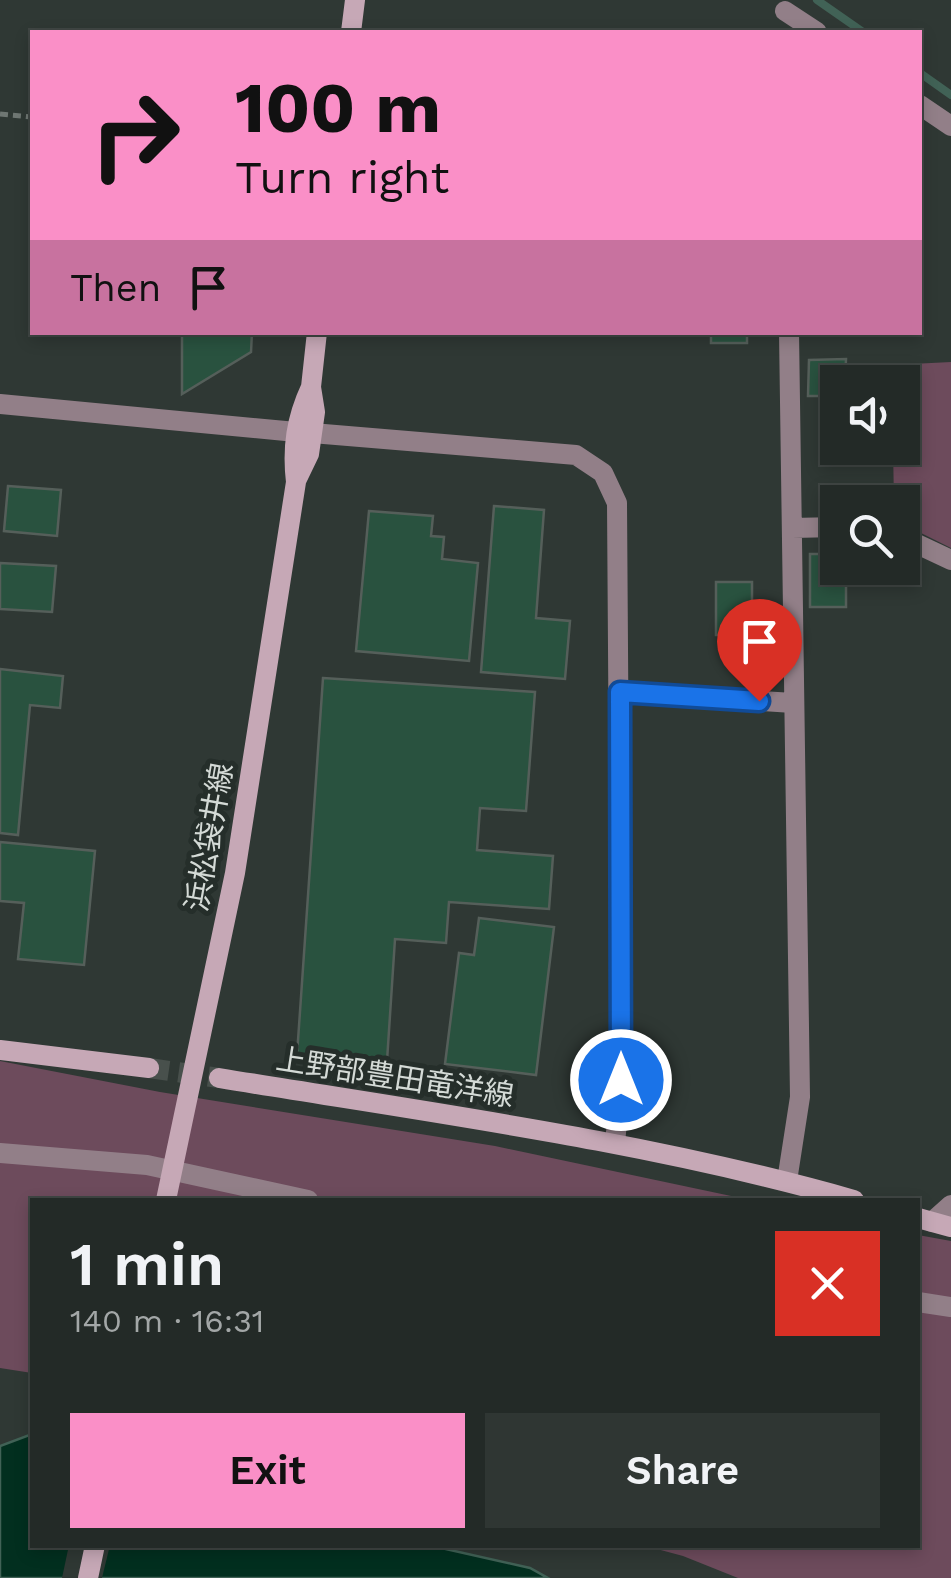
<!DOCTYPE html>
<html lang="en">
<head>
<meta charset="utf-8">
<style>
	:root { --surface:#232a27; --page:#2f3633; --text:#f1f3f6; --muted:#a3a7a7; --line:#404644; --accent:#fa8fc7 }
	body { margin:0; font-family:"Work Sans","Noto Sans JP",sans-serif; background:var(--page); color:var(--text); height:100vh; display:flex; flex-direction:column; font-size:38px; white-space:nowrap }
	* { box-sizing:border-box; margin:0 }
	p { font-size:32px; color:var(--muted) }
	.icon { flex:none; width:55px; height:55px; fill:none; stroke:currentColor; stroke-width:2; stroke-linecap:round; stroke-linejoin:round }
	.map { position:relative; flex:1; overflow:hidden }
	.drawer { position:absolute; left:30px; top:1198px; width:890px; height:350px; display:flex; flex-direction:column; background:var(--surface); border-radius:0px; box-shadow:0 5px 15px #0003,0 0 0 2px var(--line) }
	.drawer>* { flex:none }
	.banner { position:absolute; left:30px; top:30px; width:892px; height:305px; border-radius:0px; box-shadow:0 5px 15px #0003,0 0 0 2px var(--line); background:#fa8fc7; color:#111; overflow:hidden }
	.buttons { position:absolute; left:820px; top:365px; display:grid; gap:20px }
	.buttons a { display:grid; place-items:center; width:100px; height:100px; border-radius:0px; background:var(--surface); box-shadow:0 5px 15px #0003,0 0 0 2px var(--line); font-size:50px }
	.pin { position:absolute; display:grid; place-items:center; width:85px; height:85px; color:#fff; margin:-102px -42px; border-radius:50% 50% 50% 0; rotate:-45deg; box-shadow:0 0 10px #0007 }
	.pin .icon { rotate:45deg }
	.me { position:absolute; width:110px; margin:-55px; rotate:0deg; stroke-linejoin:round; filter:drop-shadow(0 0 8px #0008) }
	.turn { display:flex; align-items:center; gap:35px; height:210px; padding:0 40px; font-size:45px }
	.turn .icon { width:130px; height:130px; stroke-width:2.5 }
	.turn b { display:block; font-size:70px; line-height:85px }
	.then { display:flex; align-items:center; height:95px; padding:0 40px; background:#0003; gap:20px; font-size:38px }
	.round { display:grid; place-items:center; flex:none; width:105px; height:105px; border-radius:0px; background:var(--page) }
	.summary { display:flex; align-items:center; justify-content:space-between; height:170px; padding:0 40px }
	h1 { font-size:60px; font-weight:600; line-height:75px }
	.cta { display:flex; gap:20px; margin-top:auto; padding:20px 40px }
	.cta a { flex:1; height:115px; border-radius:0px; background:var(--accent); color:#111; font-size:40px; font-weight:600; line-height:115px; text-align:center }
	.cta a+a { background:var(--page); color:var(--text) }
	.map>svg:first-child { display:block }
	.green { fill:#6d4b5c }
	.water { fill:#022f1f; stroke:#416256; stroke-width:2.5 }
	.pier { fill:#2f3834 }
	.lines { fill:none; stroke-linecap:round; stroke-linejoin:round }
	.stream { stroke:#416256; stroke-width:8 }
	.building { fill:#29523f; stroke:#555f5a; stroke-width:2.5 }
	.secondary-tunnel { stroke:#48504c; stroke-width:20; stroke-dasharray:20 10; stroke-linecap:butt }
	.path { stroke:#6f7773; stroke-width:5; stroke-dasharray:8 5; stroke-linecap:butt }
	.minor { stroke:#927f88; stroke-width:20 }
	.tertiary { stroke:#927f88; stroke-width:20 }
	.secondary { stroke:#c6a8b6; stroke-width:20 }
	.route-casing { stroke:#114b97; stroke-width:25 }
	.route { stroke:#1a73e8; stroke-width:18 }
	.labels { text-anchor:middle; dominant-baseline:central; stroke-width:10; stroke-linejoin:round; paint-order:stroke }
	.street-label { font-size:30px; fill:#d4dad6; stroke:#252e2a }
</style>
</head>
<body>
<div class="map">
<svg width="951" height="1578" viewBox="0 0 951 1578">
	<rect width="100%" height="100%" fill="#2f3834"/>
	<path class="green" d="M951 362V548L903 524 902 502H894L893 448H902V382H892V365Z
		M0 1061 160 1092 495 1146 750 1200H32V1373L0 1368Z
		M918 1235 951 1241V1578H738L683 1556 642 1545H918Z"/>
	<path class="water" d="M32 1434V1545H428L530 1568 548 1578H0V1446Z"/>
	<path class="pier" d="M69 1545H110L102 1578H62Z"/>
	<g class="lines">
		<path class="stream" d="M817 0 863 32
			M920 73 951 95"/>
	</g>
	<path class="building" d="M182 332H252L251 352 182 394Z
		M711 332H747V343H711Z
		M846 359 845 382H838V396H808L809 360Z
		M8 486 61 490 57 536 4 531Z
		M494 506 544 510 536 618 570 621 565 679 481 672Z
		M369 511 433 516 431 536 444 537 442 559 478 563 469 661 356 651Z
		M810 554H838V568H846V607H810Z
		M0 563 56 566 52 612 0 609Z
		M716 582H752V635H716Z
		M0 669 63 676 60 708 30 705 18 835 0 833Z
		M323 678 535 692 526 811 480 808 477 850 553 856 549 909 449 902 446 943 395 939 387 1061 297 1055Z
		M0 842 95 851 84 965 18 959 24 903 0 901Z
		M479 918 554 927 536 1075 445 1064 459 953 474 955Z"/>
	<g class="lines">
		<path class="secondary-tunnel" d="M149 1068 219 1078"/>
		<path class="path" d="M0 114 32 117"/>
		<path class="minor" d="M785 11 817 32
			M920 105 951 126
			M792 528 838 527
			M902 537 951 560
			M620 692 793 703
			M0 1153 147 1165 308 1200
			M787 1181 800 1097 789 332
			M932 1222 951 1205
			M918 1302 951 1307"/>
		<path class="tertiary" d="M0 404 296 432
			M312 433 576 455 603 473 617 503 621 1080 615 1143"/>
		<path class="secondary" d="M351 32 355 0
			M296 481 309 454 315 412 311 387 317 332
			M0 1050 149 1068
			M219 1078C432 1113 647 1141 854 1200
			M166 1200 235 873 296 482C292 448 296 419 311 387
			M918 1218 951 1227
			M88 1578 95 1545"/>
	</g>
	<g class="lines">
		<defs>
			<path id="route" d="M621 1080 620 692 759 701"/>
		</defs>
		<use href="#route" class="route-casing"/>
		<use href="#route" class="route"/>
	</g>
	<g class="labels">
		<g class="street-label">
			<text transform="translate(209 837) rotate(-80)">浜松袋井線</text>
			<text transform="translate(395 1077) rotate(9)">上野部豊田竜洋線</text>
		</g>
	</g>
</svg>
<div class="buttons">
<a><svg class="icon" aria-label="sound" viewBox="0 0 24 24"><path d="M4 9h4l5-4v14l-5-4H4zM17 9q2 3 0 6"/></svg></a>
<a><svg class="icon" aria-label="search" viewBox="0 0 24 24"><circle cx="10" cy="10" r="6"/><path d="M15 15l6 6"/></svg></a>
</div>
<div class="pin" style="left:759px;top:701px;background:#d93025"><svg class="icon" aria-label="arrive" viewBox="0 0 24 24"><path d="M6 21V4h12l-3 4 3 4H6"/></svg></div>
<svg class="me" style="left:621px;top:1080px" viewBox="-20 -20 40 40"><circle r="17" fill="#1a73e8" stroke="#fff" stroke-width="3"/><path d="M0-11L8 9 0 5-8 9z" fill="#fff"/></svg>
<div class="banner">
<div class="turn"><svg class="icon" aria-label="right" viewBox="0 0 24 24"><path d="M7 20v-9h11M14 6l5 5-5 5"/></svg><div><b>100 m</b>Turn right</div></div>
<div class="then">Then<svg class="icon" aria-label="arrive" viewBox="0 0 24 24"><path d="M6 21V4h12l-3 4 3 4H6"/></svg></div>
</div>
<section class="drawer">
<div class="summary"><div><h1>1 min</h1><p>140 m · 16:31</p></div><a class="round" style="background:#d93025;color:#fff"><svg class="icon" aria-label="close" viewBox="0 0 24 24"><path d="M6 6l12 12M18 6L6 18"/></svg></a></div>
<div class="cta"><a>Exit</a><a>Share</a></div>
</section>
</div>
</body>
</html>
